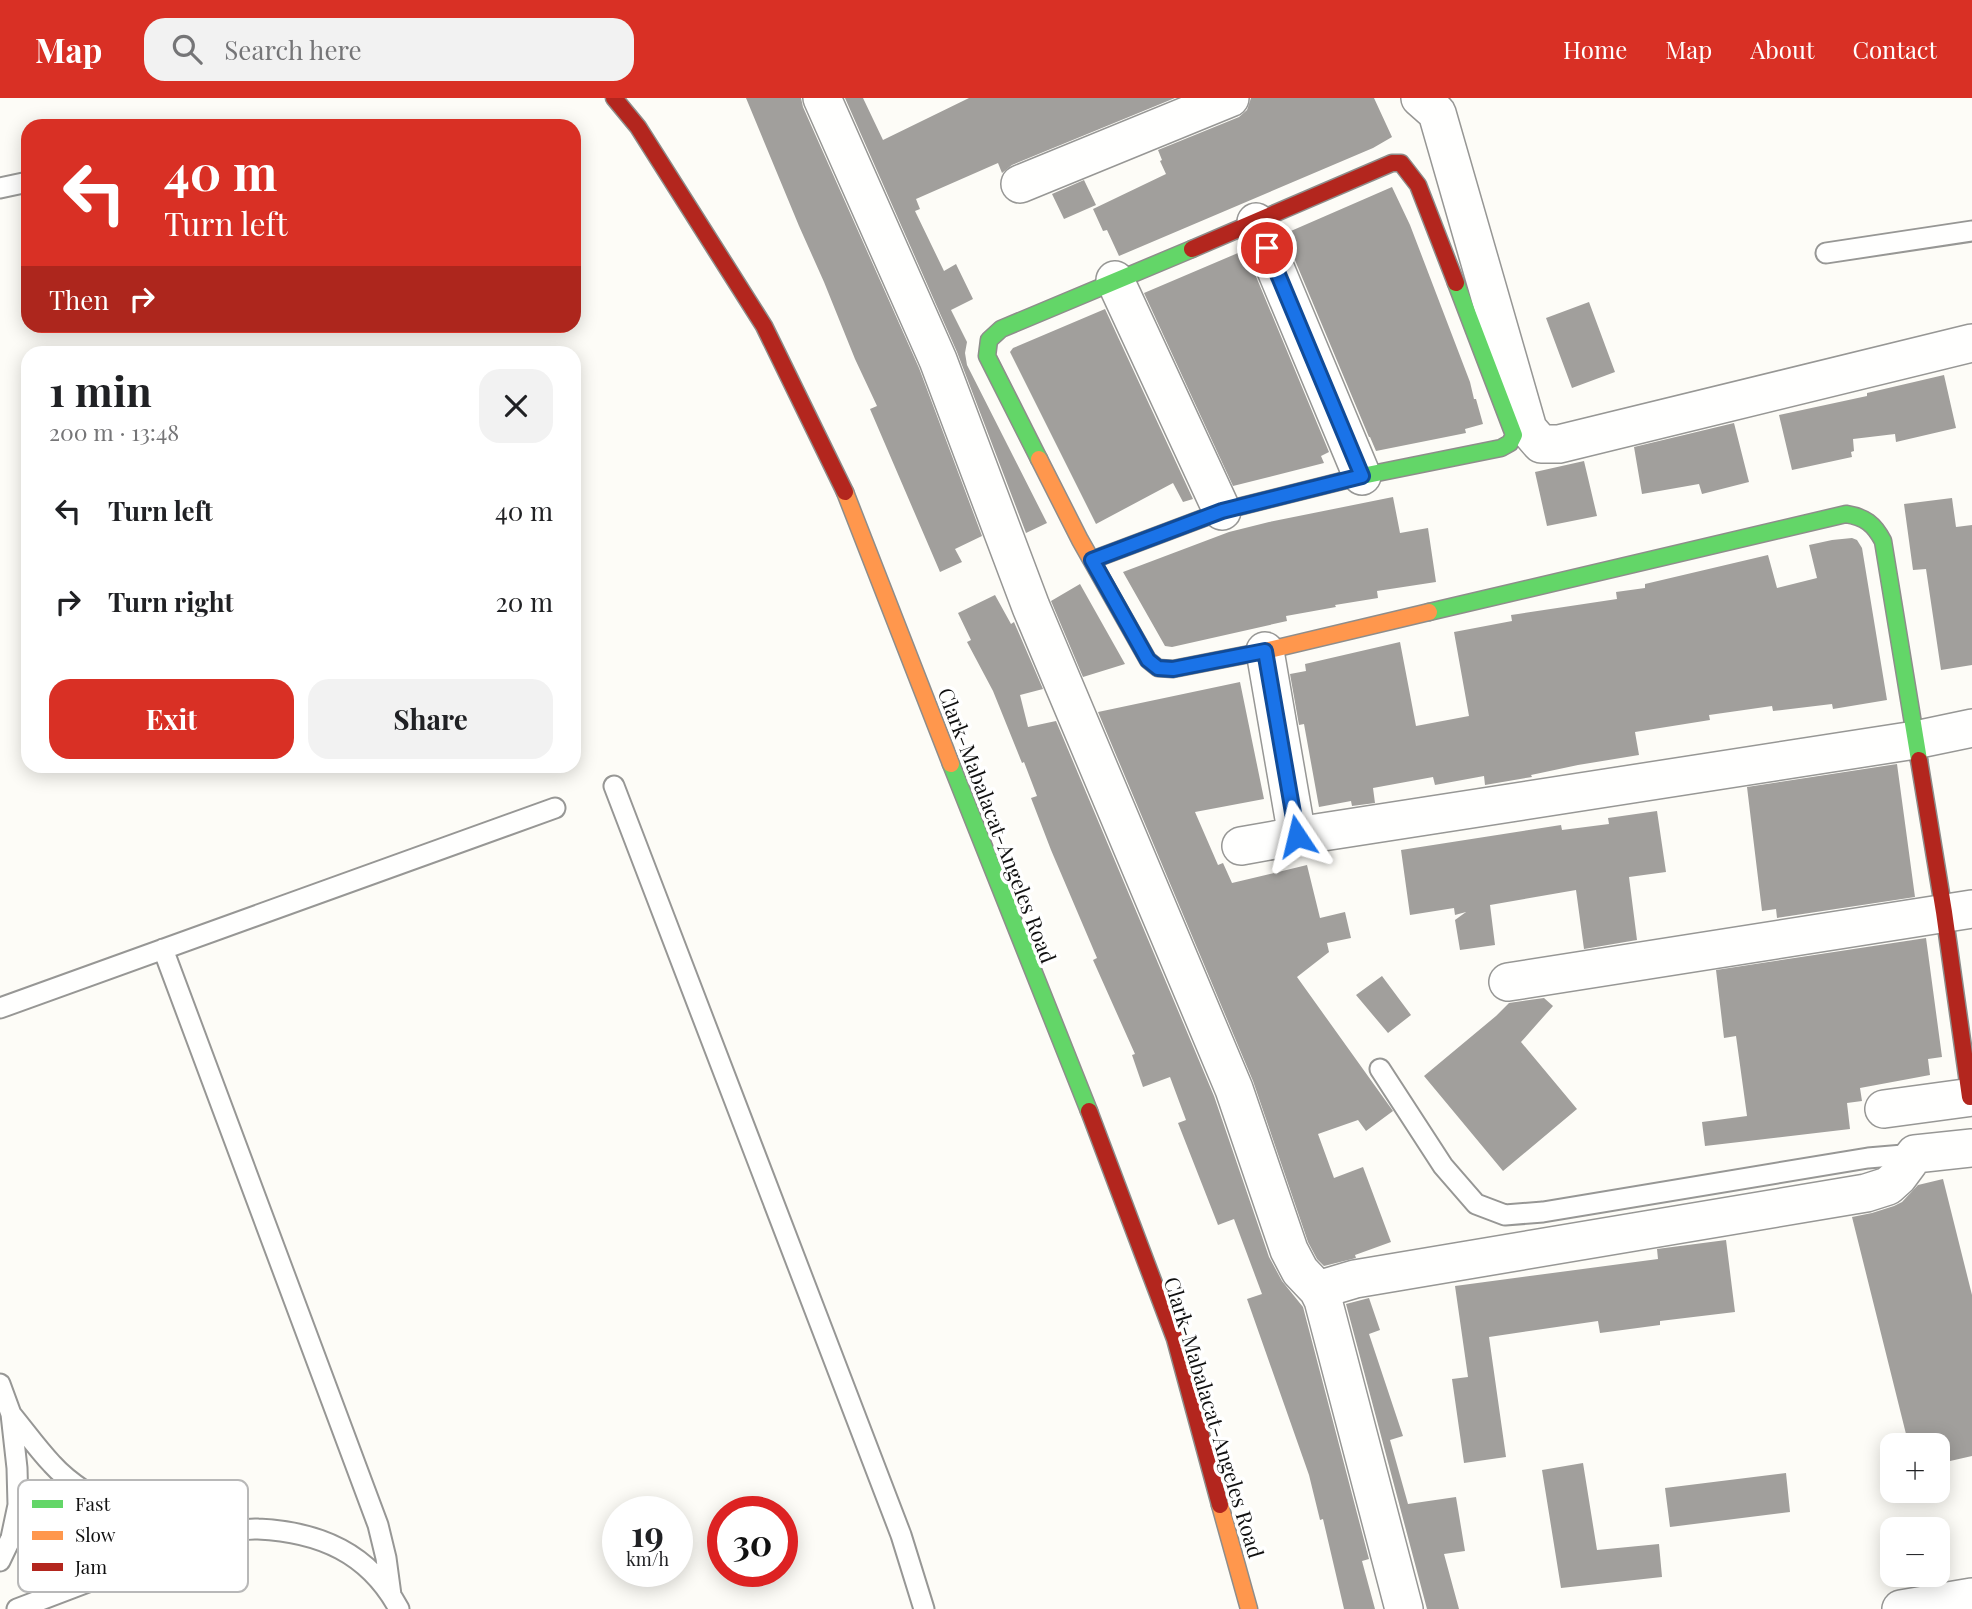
<!DOCTYPE html>
<html lang="en">
<head>
<meta charset="utf-8">
<style>
	:root { --surface:#fff; --page:#f2f2f2; --text:#202124; --muted:#757577; --accent:#d93025 }
	body { margin:0; font-family:"Playfair Display",serif; background:var(--page); color:var(--text); height:100vh; display:flex; flex-direction:column; font-size:26px; white-space:nowrap }
	* { box-sizing:border-box; margin:0 }
	p { font-size:23px; color:var(--muted) }
	.icon { flex:none; width:38px; height:38px; fill:none; stroke:currentColor; stroke-width:2; stroke-linecap:round; stroke-linejoin:round }
	.map { position:relative; flex:1; overflow:hidden }
	.panel { position:absolute; left:21px; top:248px; width:560px; height:427px; display:flex; flex-direction:column; background:var(--surface); border-radius:21px; box-shadow:0 4px 18px #0003 }
	.panel>* { flex:none }
	.banner { position:absolute; left:21px; top:21px; width:560px; height:214px; border-radius:21px; box-shadow:0 4px 18px #0003; background:#d93025; color:#fff; overflow:hidden }
	.controls { position:absolute; left:1880px; top:1335px; display:grid; gap:14px }
	.controls a { display:grid; place-items:center; width:70px; height:70px; border-radius:14px; background:var(--surface); box-shadow:0 4px 18px #0003; font-size:35px }
	.speed { position:absolute; left:602px; top:1398px; display:flex; gap:14px; font-size:35px; font-weight:700; text-align:center }
	.speed>* { display:grid; place-content:center; width:91px; height:91px; border-radius:50%; background:var(--surface); box-shadow:0 4px 18px #0003; line-height:1 }
	.speed small { font-size:18px; font-weight:400 }
	.speed .limit { border:10px solid #d22; background:#fff; color:#111 }
	.pin { position:absolute; display:grid; place-items:center; width:60px; height:60px; color:#fff; margin:-30px; border:4px solid #fff; border-radius:50%; box-shadow:0 2px 7px #0007 }
	.me { position:absolute; width:77px; margin:-38px; rotate:350deg; stroke-linejoin:round; filter:drop-shadow(0 0 5px #0008) }
	.turn { display:flex; align-items:center; gap:24px; height:147px; padding:0 28px; font-size:32px }
	.turn .icon { width:91px; height:91px; stroke-width:2.5 }
	.turn b { display:block; font-size:49px; line-height:60px }
	.then { display:flex; align-items:center; height:66px; padding:0 28px; background:#0003; gap:14px; font-size:26px }
	.round { display:grid; place-items:center; flex:none; width:74px; height:74px; border-radius:21px; background:var(--page) }
	.summary { display:flex; align-items:center; justify-content:space-between; height:119px; padding:0 28px }
	h1 { font-size:42px; font-weight:700; line-height:52px }
	.button { display:flex; gap:14px; margin-top:auto; padding:14px 28px }
	.button a { flex:1; height:80px; border-radius:21px; background:var(--accent); color:#fff; font-size:28px; font-weight:700; line-height:80px; text-align:center }
	.button a+a { background:var(--page); color:var(--text) }
	ul { padding:0; list-style:none }
	li { display:flex; align-items:center; gap:21px; height:91px; padding:0 28px }
	li div { flex:1 }
	li b { display:block; font-size:26px }
	li em { font-style:normal }
	header { display:flex; align-items:center; gap:42px; box-sizing:border-box; height:98px; padding:0 35px; background:var(--accent); color:#fff }
	header strong { font-size:33px }
	nav { display:flex; gap:38px; margin-inline-start:auto; font-size:24px }
	.search { width:490px; height:63px; background:var(--page); display:flex; align-items:center; gap:18px; box-sizing:border-box; padding:0 24px; border-radius:21px; color:var(--muted); font-size:26px }
	.map>svg:first-child { display:block }
	.building { fill:#a19f9c }
	.lines { fill:none; stroke-linecap:round; stroke-linejoin:round }
	.lane-casing { stroke:#979795; stroke-width:23 }
	.street-casing { stroke:#979795; stroke-width:40 }
	.fast-casing { stroke:#8e8d8b; stroke-width:19 }
	.slow-casing { stroke:#8e8d8b; stroke-width:19 }
	.jam-casing { stroke:#8e8d8b; stroke-width:19 }
	.lane { stroke:#fffffe; stroke-width:19 }
	.street { stroke:#fffffe; stroke-width:37 }
	.fast { stroke:#63d668; stroke-width:16 }
	.slow { stroke:#ff974d; stroke-width:16 }
	.jam { stroke:#b3261e; stroke-width:16 }
	.route-casing { stroke:#114b97; stroke-width:18 }
	.route { stroke:#1a73e8; stroke-width:12 }
	.labels { text-anchor:middle; dominant-baseline:central; stroke-width:7; stroke-linejoin:round; paint-order:stroke }
	.street-label { font-size:21px; fill:#111; stroke:#fff }
	.key { fill:#fff; stroke:#b8b8b8; stroke-width:2 }
	.key-label { font-size:19px; fill:#111 }
</style>
</head>
<body>
<header>
<strong>Map</strong>
<div class="search"><svg class="icon" aria-label="search" viewBox="0 0 24 24"><circle cx="10" cy="10" r="6"/><path d="M15 15l6 6"/></svg>Search here</div>
<nav><a>Home</a><a>Map</a><a>About</a><a>Contact</a></nav>
</header>
<div class="map">
<svg width="1972" height="1511" viewBox="0 0 1972 1511">
	<rect width="100%" height="100%" fill="#fdfcf7"/>
	<path class="building" d="M746 0H801L803 9 919 270 982 438 955 451 962 464 940 474 870 311 877 308 855 261 824 184 799 128Z
		M845 0H863L883 42 969 0H1175L1012 67 1002 75 998 65 916 101 920 111 915 113 944 173 956 166 973 201 951 212 967 244 965 255 967 267 1047 425 1026 435 957 254Z
		M1251 0H1374L1392 39 1373 50 1119 158 1107 132 1103 133 1093 111 1166 76 1160 63 1162 62 1158 52 1239 19 1247 12Z
		M1084 82 1096 107 1064 121 1052 96Z
		M1392 89 1410 127 1470 284 1474 301H1476L1483 326 1465 331 1466 335 1376 353 1370 339H1369L1284 136Z
		M1245 152 1329 354 1321 358 1324 365 1233 388 1144 195Z
		M1589 204 1615 274 1572 290 1546 220Z
		M1105 211 1193 401 1183 404 1173 385 1096 426 1010 254 1013 250Z
		M1944 277 1956 330 1896 344 1895 336 1853 341 1854 353 1851 354 1852 359 1792 372 1779 317 1867 298V295Z
		M1734 325 1749 384 1702 396 1699 386 1642 396 1634 349Z
		M1584 363 1597 418 1547 428 1535 374Z
		M1393 399 1400 435 1428 430 1436 484 1377 493 1378 500 1335 507 1336 509 1286 518 1287 523 1172 549 1165 548 1123 474 1229 434 1269 424Z
		M1952 400 1956 429 1972 427V567L1941 572 1926 471 1913 472 1904 406Z
		M1852 440 1857 442 1862 450 1887 602 1833 611 1832 606 1773 613 1772 608 1709 617 1710 622 1635 634 1639 657 1578 667 1531 677 1532 679 1485 687 1484 678 1435 687 1433 679 1373 690 1375 705 1352 708 1351 703 1319 709 1304 626 1299 627 1290 576 1306 573 1305 566 1400 544 1416 628 1469 618 1454 534 1512 523 1511 517 1518 516 1617 501 1616 494 1645 490V486L1768 457 1777 490 1817 480 1809 447 1832 442Z
		M1080 486 1125 566 1083 579 1051 503Z
		M995 497 1011 526 1014 524 1043 591 1020 597 1028 629 1056 623 1214 998 1269 1159 1282 1183 1303 1209 1369 1461 1362 1463 1375 1511H1344L1323 1421 1320 1422 1309 1377 1247 1201 1262 1196 1234 1121 1218 1127 1178 1025 1186 1022 1170 979 1143 989 1132 957 1135 956 1093 862 1097 860 1051 752 1031 700 1037 698 1024 664 1022 665 993 593 967 544 971 542 958 515Z
		M1240 584 1264 701 1195 714 1218 767 1223 765 1232 785 1307 767 1320 820 1345 814 1351 840 1327 845 1329 854 1297 879 1393 1013 1366 1033 1358 1022 1318 1036 1334 1080 1363 1069 1391 1144 1355 1157 1356 1160 1324 1168 1317 1161 1308 1144 1253 983 1098 614Z
		M1897 666 1915 799 1777 820 1776 811 1762 813 1747 689Z
		M1657 713 1666 774 1629 779 1637 842 1584 851 1576 792 1490 807 1495 847 1460 852 1455 822 1466 814 1455 817 1454 810 1410 817 1401 752 1561 727 1562 732 1609 726 1608 720Z
		M1926 840 1942 959 1928 961 1930 977 1860 990 1862 1003 1847 1005 1850 1031 1705 1048 1702 1024 1747 1018 1736 938 1724 940 1716 872Z
		M1382 878 1411 917 1388 935 1356 897Z
		M1544 900 1553 908 1521 944 1577 1011 1503 1073 1424 978 1496 918 1509 905Z
		M1943 1081 1972 1197V1358L1937 1366V1348H1909L1852 1119 1872 1115 1894 1108 1902 1104 1918 1087Z
		M1726 1142 1735 1214 1660 1223V1227L1600 1235 1598 1223 1489 1239 1506 1359 1464 1365 1452 1281 1468 1279 1455 1188 1658 1161 1657 1151Z
		M1369 1200 1380 1232 1369 1236 1403 1338 1390 1342 1408 1406 1456 1399 1465 1453 1444 1456 1459 1511H1427L1346 1206Z
		M1583 1365 1597 1452 1659 1446 1662 1479 1561 1490 1542 1372Z
		M1786 1375 1790 1414 1670 1429 1665 1390Z"/>
	<g class="lines">
		<defs>
			<path id="lane" d="M0 90 28 84
				M1826 155 1972 133
				M614 688 901 1437 924 1511
				M163 851 378 1427 386 1460 391 1497
				M0 910 555 710
				M1380 971 1443 1068 1476 1106 1505 1117 1543 1114 1868 1060 1915 1056
				M0 1286 11 1316 17 1370 18 1407 11 1440 0 1463
				M11 1316C25 1333 37 1350 52 1366 69 1385 99 1404 122 1414 151 1426 184 1432 216 1434 230 1435 244 1430 258 1431 320 1434 369 1455 399 1511
				M17 1511 214 1436"/>
			<path id="street" d="M822 0 938 262 1031 509 1234 991 1289 1152 1300 1173 1318 1192
				M1420 0 1437 15 1528 331 1541 346H1559L1972 245
				M1020 86 1230 0
				M1256 124 1362 378
				M1115 182 1222 413
				M1265 553 1297 738
				M1241 748 1297 738 1915 642 1972 630
				M1508 884 1972 811
				M1884 1011 1972 999
				M1404 1511 1323 1202 1318 1192 1355 1181 1866 1095 1888 1088 1898 1079 1915 1056 1972 1050
				M1901 1511 1972 1499"/>
			<path id="fast" d="M1039 361 987 258 989 242 1001 231 1192 151
				M1092 462 1222 413 1362 378 1501 350 1510 345 1514 337 1456 185
				M1429 514 1846 416C1865 419 1874 426 1883 443L1919 662
				M951 666 1089 1013"/>
			<path id="slow" d="M1039 361 1080 442 1148 562 1158 570 1173 571 1265 553 1429 514
				M845 394 951 666
				M1220 1407 1249 1511"/>
			<path id="jam" d="M614 0 638 29 764 228 845 394
				M1192 151 1392 65H1401L1418 87 1456 185
				M1919 662 1944 814 1970 999
				M1089 1013 1175 1241 1220 1407"/>
		</defs>
		<use href="#lane" class="lane-casing"/>
		<use href="#street" class="street-casing"/>
		<use href="#fast" class="fast-casing"/>
		<use href="#slow" class="slow-casing"/>
		<use href="#jam" class="jam-casing"/>
		<use href="#lane" class="lane"/>
		<use href="#street" class="street"/>
		<use href="#fast" class="fast"/>
		<use href="#slow" class="slow"/>
		<use href="#jam" class="jam"/>
	</g>
	<g class="lines">
		<defs>
			<path id="route" d="M1267 150 1362 378 1222 413 1092 462 1148 562 1158 570 1173 571 1265 553 1297 738"/>
		</defs>
		<use href="#route" class="route-casing"/>
		<use href="#route" class="route"/>
	</g>
	<g class="labels">
		<g class="street-label">
			<text transform="translate(998 727) rotate(69)">Clark-Mabalacat-Angeles Road</text>
			<text transform="translate(1215 1319) rotate(73)">Clark-Mabalacat-Angeles Road</text>
		</g>
	</g>
	<rect x="18" y="1382" width="230" height="112" rx="10" class="key"/>
	<rect x="32" y="1402" width="31" height="8" fill="#63d668"/>
	<rect x="32" y="1433" width="31" height="9" fill="#ff974d"/>
	<rect x="32" y="1465" width="31" height="8" fill="#b3261e"/>
	<g class="key-label">
		<text x="75" y="1413">Fast</text>
		<text x="75" y="1444">Slow</text>
		<text x="75" y="1476">Jam</text>
	</g>
</svg>
<div class="controls">
<a>+</a>
<a>−</a>
</div>
<div class="speed"><div>19<small>km/h</small></div><div class="limit">30</div></div>
<div class="pin" style="left:1267px;top:150px;background:#d93025"><svg class="icon" aria-label="arrive" viewBox="0 0 24 24"><path d="M6 21V4h12l-3 4 3 4H6"/></svg></div>
<svg class="me" style="left:1297px;top:738px" viewBox="-20 -20 40 40"><path d="M0-17L14 15 0 8-14 15z" fill="#1a73e8" stroke="#fff" stroke-width="4"/></svg>
<div class="banner">
<div class="turn"><svg class="icon" aria-label="left" viewBox="0 0 24 24"><path d="M17 20v-9H6M10 6l-5 5 5 5"/></svg><div><b>40 m</b>Turn left</div></div>
<div class="then">Then<svg class="icon" aria-label="right" viewBox="0 0 24 24"><path d="M7 20v-9h11M14 6l5 5-5 5"/></svg></div>
</div>
<section class="panel">
<div class="summary"><div><h1>1 min</h1><p>200 m · 13:48</p></div><a class="round"><svg class="icon" aria-label="close" viewBox="0 0 24 24"><path d="M6 6l12 12M18 6L6 18"/></svg></a></div>
<ul>
<li><svg class="icon" aria-label="left" viewBox="0 0 24 24"><path d="M17 20v-9H6M10 6l-5 5 5 5"/></svg><div><b>Turn left</b></div><em>40 m</em></li>
<li><svg class="icon" aria-label="right" viewBox="0 0 24 24"><path d="M7 20v-9h11M14 6l5 5-5 5"/></svg><div><b>Turn right</b></div><em>20 m</em></li>
</ul>
<div class="button"><a>Exit</a><a>Share</a></div>
</section>
</div>
</body>
</html>
